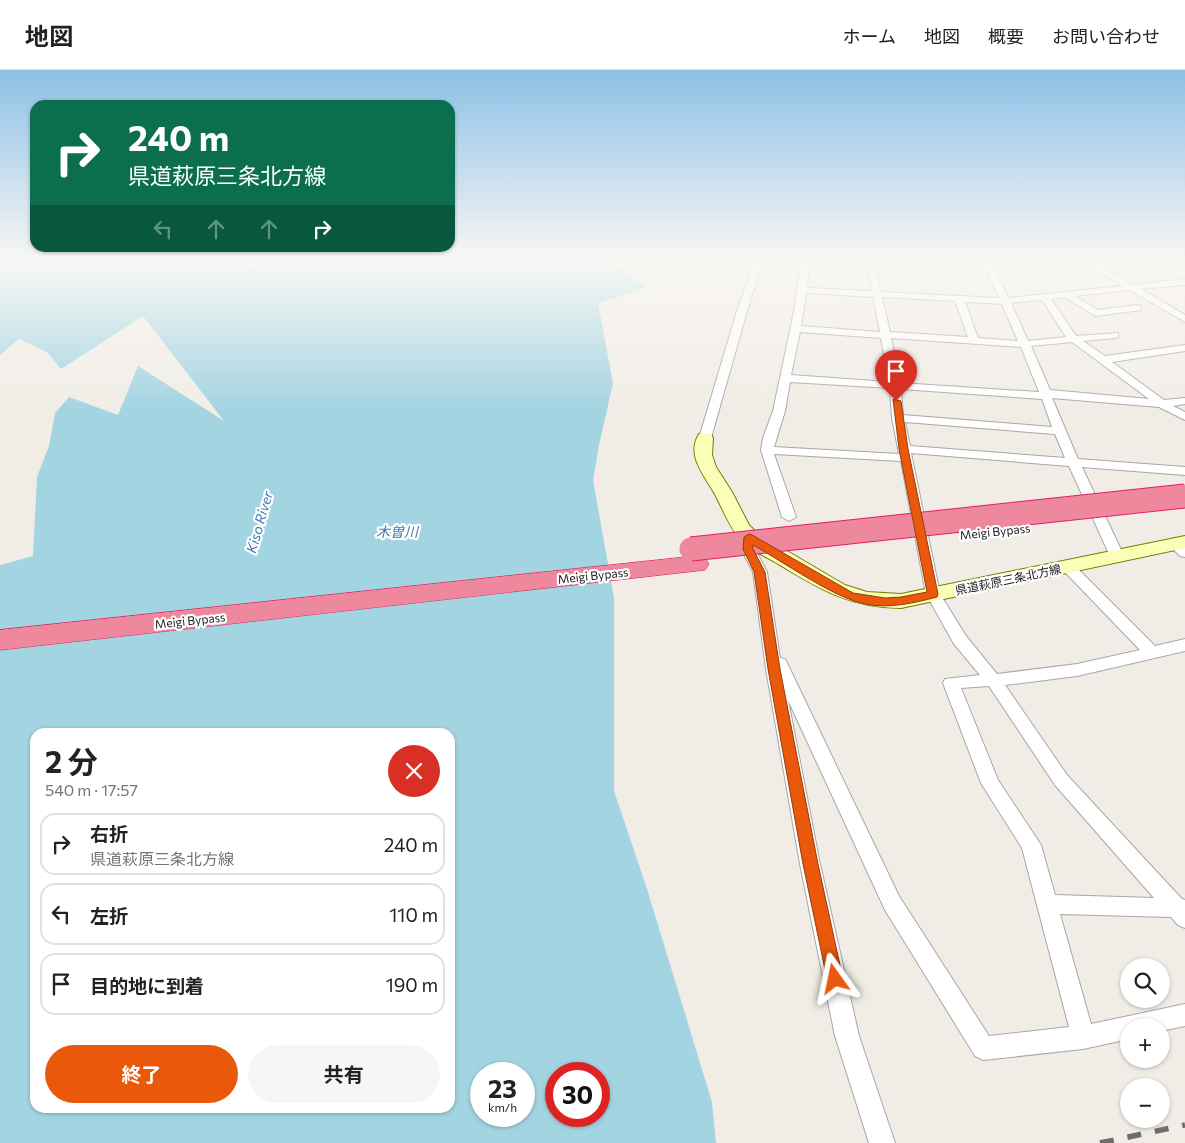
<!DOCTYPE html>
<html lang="ja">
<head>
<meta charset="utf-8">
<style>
	:root { --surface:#fff; --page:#f6f6f6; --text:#222; --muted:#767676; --line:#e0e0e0; --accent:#ea580c }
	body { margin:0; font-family:Commissioner,"Noto Sans JP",sans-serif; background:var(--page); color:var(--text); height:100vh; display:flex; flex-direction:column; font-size:19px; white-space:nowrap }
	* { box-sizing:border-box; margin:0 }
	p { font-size:16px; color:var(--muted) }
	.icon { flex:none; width:28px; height:28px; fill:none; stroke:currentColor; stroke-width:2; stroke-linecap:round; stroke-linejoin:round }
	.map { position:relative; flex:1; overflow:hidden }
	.drawer { position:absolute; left:30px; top:658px; width:425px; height:385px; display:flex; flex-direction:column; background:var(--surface); border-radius:15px; box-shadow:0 1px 4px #0004 }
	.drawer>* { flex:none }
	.banner { position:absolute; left:30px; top:30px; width:425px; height:152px; border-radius:15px; box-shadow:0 1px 4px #0004; background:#0b6e4f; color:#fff; overflow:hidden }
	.tools { position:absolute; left:1120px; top:888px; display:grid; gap:10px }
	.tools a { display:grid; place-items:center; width:50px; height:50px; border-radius:50%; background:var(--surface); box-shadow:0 1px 4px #0004; font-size:25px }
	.speed { position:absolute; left:470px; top:992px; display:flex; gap:10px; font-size:25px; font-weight:700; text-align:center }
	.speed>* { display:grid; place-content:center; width:65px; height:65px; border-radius:50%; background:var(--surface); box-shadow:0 1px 4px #0004; line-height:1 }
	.speed small { font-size:12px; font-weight:400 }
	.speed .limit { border:8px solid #d22; background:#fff; color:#111 }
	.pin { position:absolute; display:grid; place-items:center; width:42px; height:42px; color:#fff; margin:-51px -21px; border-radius:50% 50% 50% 0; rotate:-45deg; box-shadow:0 0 5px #0007 }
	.pin .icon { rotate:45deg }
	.me { position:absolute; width:55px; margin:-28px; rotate:348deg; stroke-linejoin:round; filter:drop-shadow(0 0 4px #0008) }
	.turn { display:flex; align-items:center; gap:18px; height:105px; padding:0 15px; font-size:22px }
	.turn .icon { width:65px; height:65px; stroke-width:2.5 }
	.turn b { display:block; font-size:35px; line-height:42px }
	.lanes { display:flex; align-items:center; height:48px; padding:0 15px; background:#0003; justify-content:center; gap:25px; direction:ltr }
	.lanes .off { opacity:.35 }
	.round { display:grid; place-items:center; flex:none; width:52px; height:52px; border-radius:26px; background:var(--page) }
	.summary { display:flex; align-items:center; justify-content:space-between; height:85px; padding:0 15px }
	h1 { font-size:30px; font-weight:700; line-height:38px }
	.button { display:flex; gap:10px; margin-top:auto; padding:10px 15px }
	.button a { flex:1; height:58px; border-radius:30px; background:var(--accent); color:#fff; font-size:20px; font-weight:700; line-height:58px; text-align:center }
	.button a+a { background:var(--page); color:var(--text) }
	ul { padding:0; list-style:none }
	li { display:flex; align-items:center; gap:15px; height:62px; margin:0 10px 8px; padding:0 5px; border:2px solid var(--line); border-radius:15px }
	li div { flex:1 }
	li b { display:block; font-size:19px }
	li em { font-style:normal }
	header { display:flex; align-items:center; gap:30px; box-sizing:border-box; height:70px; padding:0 25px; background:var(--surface); border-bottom:1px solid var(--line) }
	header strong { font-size:24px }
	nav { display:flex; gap:28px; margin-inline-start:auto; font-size:18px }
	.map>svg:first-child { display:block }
	.water { fill:#a3d4e2; fill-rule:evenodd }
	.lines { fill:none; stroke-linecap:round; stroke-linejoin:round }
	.street-casing { stroke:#a7a7a7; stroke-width:2 }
	.secondary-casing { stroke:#727e00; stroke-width:2 }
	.highway-casing { stroke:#e81a64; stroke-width:1 }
	.street { fill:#fff; fill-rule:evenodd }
	.secondary { fill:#fbfeb7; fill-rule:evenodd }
	.highway { fill:#ed889d; fill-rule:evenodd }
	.rail { stroke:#6e6e6e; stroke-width:5.5; stroke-dasharray:14 14; stroke-linecap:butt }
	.highway-bridge-casing { stroke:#e81a64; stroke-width:25; stroke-linecap:butt }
	.highway-bridge { stroke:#ed889d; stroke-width:23 }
	.route { fill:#ea580c; stroke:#983908 }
	.labels { text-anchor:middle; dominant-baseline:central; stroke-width:4.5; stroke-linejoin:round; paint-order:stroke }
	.street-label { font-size:12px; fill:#202020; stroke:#fff }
	.water-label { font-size:14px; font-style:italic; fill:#417aaf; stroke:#fff }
</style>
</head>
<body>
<header>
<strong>地図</strong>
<nav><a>ホーム</a><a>地図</a><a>概要</a><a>お問い合わせ</a></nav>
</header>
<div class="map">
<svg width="1185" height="1073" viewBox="0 0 1185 1073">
	<rect width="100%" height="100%" fill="#f1ede6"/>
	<path class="water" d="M0 191H612L647 218 598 233 613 313 599 375 593 410 614 528V721L647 819 712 1032 716 1073H0V495L33 486 37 407 49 376 55 343 69 327 118 345 138 296 224 351 143 246 61 299 47 282 19 269 0 285ZM35 662H450V1038H35ZM481 1004H524V1046H481ZM556 1004H599V1046H556Z"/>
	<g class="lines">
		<defs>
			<path id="street" d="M755 191H763L747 241 711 368 705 372 701 371 699 368 737 241Z
				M802 191H810L807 218 872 221 866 191H874L881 222 999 228 985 196 936 194 932 191H1022L1018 194 994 196 1008 228 1122 216 1082 191H1092L1133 215 1185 209V215L1141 219 1185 245V252L1130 220 1075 226 1098 240 1138 235 1141 236V240L1096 246 1064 227 1051 229 1076 266 1118 263V267L1115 268 1083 271 1105 286 1185 275V281L1112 292 1164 330 1185 328V334L1173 336 1185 342V350L1159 337 1052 328 1078 389 1185 397V405L1082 397 1124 486 1122 489H1112L1110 486 1069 396 911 383 940 524 966 566 997 604 1077 594 1140 580 1062 499 1060 496 1062 493H1072L1155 576 1185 569V581L1077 606 1005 615 1067 705 1181 828 1185 830V858L1178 855 1171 847 1060 844 1091 954 1185 934V956L1161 961V956H1129V969L1083 979 983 990 975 986 885 840 788 630 820 794 859 966 895 1073H869L835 966 800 794 766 599 753 502 741 479 744 464 749 463 756 467 755 479 767 502 780 588 785 589 787 593 899 826 989 966 1069 957 1022 778 981 713 943 613 945 609 980 605 954 574 926 524 901 391 774 384 796 447 789 451 782 447 761 380 763 368 773 341 793 246ZM806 223 873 227 880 262 801 256ZM882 227 955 231 968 267 890 262ZM1042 230 1066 267 1028 271 1011 233ZM965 232 1002 234 1018 271 978 268ZM800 262 881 268 889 312 791 305ZM891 268 1021 277 1039 322 900 313ZM1072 272 1149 329 1050 320 1031 276ZM790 312 890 318 892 348 899 384 774 377 785 341ZM901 319 1042 329 1052 357 903 345ZM905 352 1055 364 1065 388 910 376ZM989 616 1055 715 1154 828 1055 825 1041 775 998 710 961 618Z
				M1175 470 1185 476V487L1180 486 1168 474 1170 471Z"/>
			<path id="secondary" d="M705 363 711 364 713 368 712 385 716 397 732 422 749 455 758 464 845 515 867 522 901 524 1185 466V478L901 538C849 538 818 518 775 492 763 485 749 480 740 469 727 454 721 433 710 416 701 401 687 383 699 364Z"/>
			<path id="highway" d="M696 486 705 488 709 494 705 500 0 580V560Z"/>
		</defs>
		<use href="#street" class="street-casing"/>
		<use href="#secondary" class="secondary-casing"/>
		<use href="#highway" class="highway-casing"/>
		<use href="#street" class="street"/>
		<use href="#secondary" class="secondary"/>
		<use href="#highway" class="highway"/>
		<path class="rail" d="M1100 1073 1185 1055"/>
		<defs>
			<path id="highway-bridge" d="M691 479 1185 426"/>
		</defs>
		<use href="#highway-bridge" class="highway-bridge-casing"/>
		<use href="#highway-bridge" class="highway-bridge"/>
	</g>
	<linearGradient id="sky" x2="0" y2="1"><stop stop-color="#8cc1e6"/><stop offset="0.56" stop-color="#f9f7f4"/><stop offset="1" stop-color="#f9f7f4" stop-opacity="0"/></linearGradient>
	<rect width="1185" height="341" fill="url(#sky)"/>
	<path class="route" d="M893 329 901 331 908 379 938 524 937 527C914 533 889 539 865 534 832 527 784 492 753 475V479L765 502 780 599 818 794 843 909 841 914 835 917 829 914 827 909 803 794 768 599 754 502 743 479 744 467 749 464 752 465 853 523 885 528 901 527 927 522 899 379Z"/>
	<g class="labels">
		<g class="street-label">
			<text transform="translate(995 461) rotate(-6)">Meigi Bypass</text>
			<text transform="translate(593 505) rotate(-6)">Meigi Bypass</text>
			<text transform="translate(1008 509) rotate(-12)">県道萩原三条北方線</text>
			<text transform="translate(190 550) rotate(-6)">Meigi Bypass</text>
		</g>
		<g class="water-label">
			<text transform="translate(259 452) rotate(-74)">Kiso River</text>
			<text x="397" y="461">木曽川</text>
		</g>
	</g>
</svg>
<div class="tools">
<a><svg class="icon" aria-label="search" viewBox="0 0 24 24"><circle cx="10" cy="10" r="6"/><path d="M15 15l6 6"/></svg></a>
<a>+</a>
<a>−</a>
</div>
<div class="speed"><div>23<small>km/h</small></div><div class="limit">30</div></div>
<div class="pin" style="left:896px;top:331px;background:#d93025"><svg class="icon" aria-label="arrive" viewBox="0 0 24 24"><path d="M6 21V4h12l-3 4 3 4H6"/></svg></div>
<svg class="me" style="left:835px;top:909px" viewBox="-20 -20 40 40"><path d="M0-17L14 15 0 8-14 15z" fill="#ea580c" stroke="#fff" stroke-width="4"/></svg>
<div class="banner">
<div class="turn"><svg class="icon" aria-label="right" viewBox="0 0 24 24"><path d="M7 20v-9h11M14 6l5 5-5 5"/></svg><div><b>240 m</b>県道萩原三条北方線</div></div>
<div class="lanes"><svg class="icon off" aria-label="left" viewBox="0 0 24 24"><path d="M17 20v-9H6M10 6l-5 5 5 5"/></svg><svg class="icon off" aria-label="ahead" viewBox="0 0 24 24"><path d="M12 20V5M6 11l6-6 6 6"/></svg><svg class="icon off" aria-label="ahead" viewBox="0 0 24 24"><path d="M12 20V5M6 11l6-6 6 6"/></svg><svg class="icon" aria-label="right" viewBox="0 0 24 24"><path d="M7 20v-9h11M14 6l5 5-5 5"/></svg></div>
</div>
<section class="drawer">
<div class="summary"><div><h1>2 分</h1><p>540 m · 17:57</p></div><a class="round" style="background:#d93025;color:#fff"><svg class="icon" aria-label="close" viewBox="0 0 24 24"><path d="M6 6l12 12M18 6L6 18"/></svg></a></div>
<ul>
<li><svg class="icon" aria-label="right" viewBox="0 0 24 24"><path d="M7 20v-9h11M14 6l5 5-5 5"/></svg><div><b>右折</b><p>県道萩原三条北方線</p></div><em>240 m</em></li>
<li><svg class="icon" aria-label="left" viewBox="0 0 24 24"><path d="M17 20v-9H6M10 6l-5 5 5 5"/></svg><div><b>左折</b></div><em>110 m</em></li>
<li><svg class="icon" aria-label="arrive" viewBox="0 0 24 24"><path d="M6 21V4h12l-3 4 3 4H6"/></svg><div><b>目的地に到着</b></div><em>190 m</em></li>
</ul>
<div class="button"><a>終了</a><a>共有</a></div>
</section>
</div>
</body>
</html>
